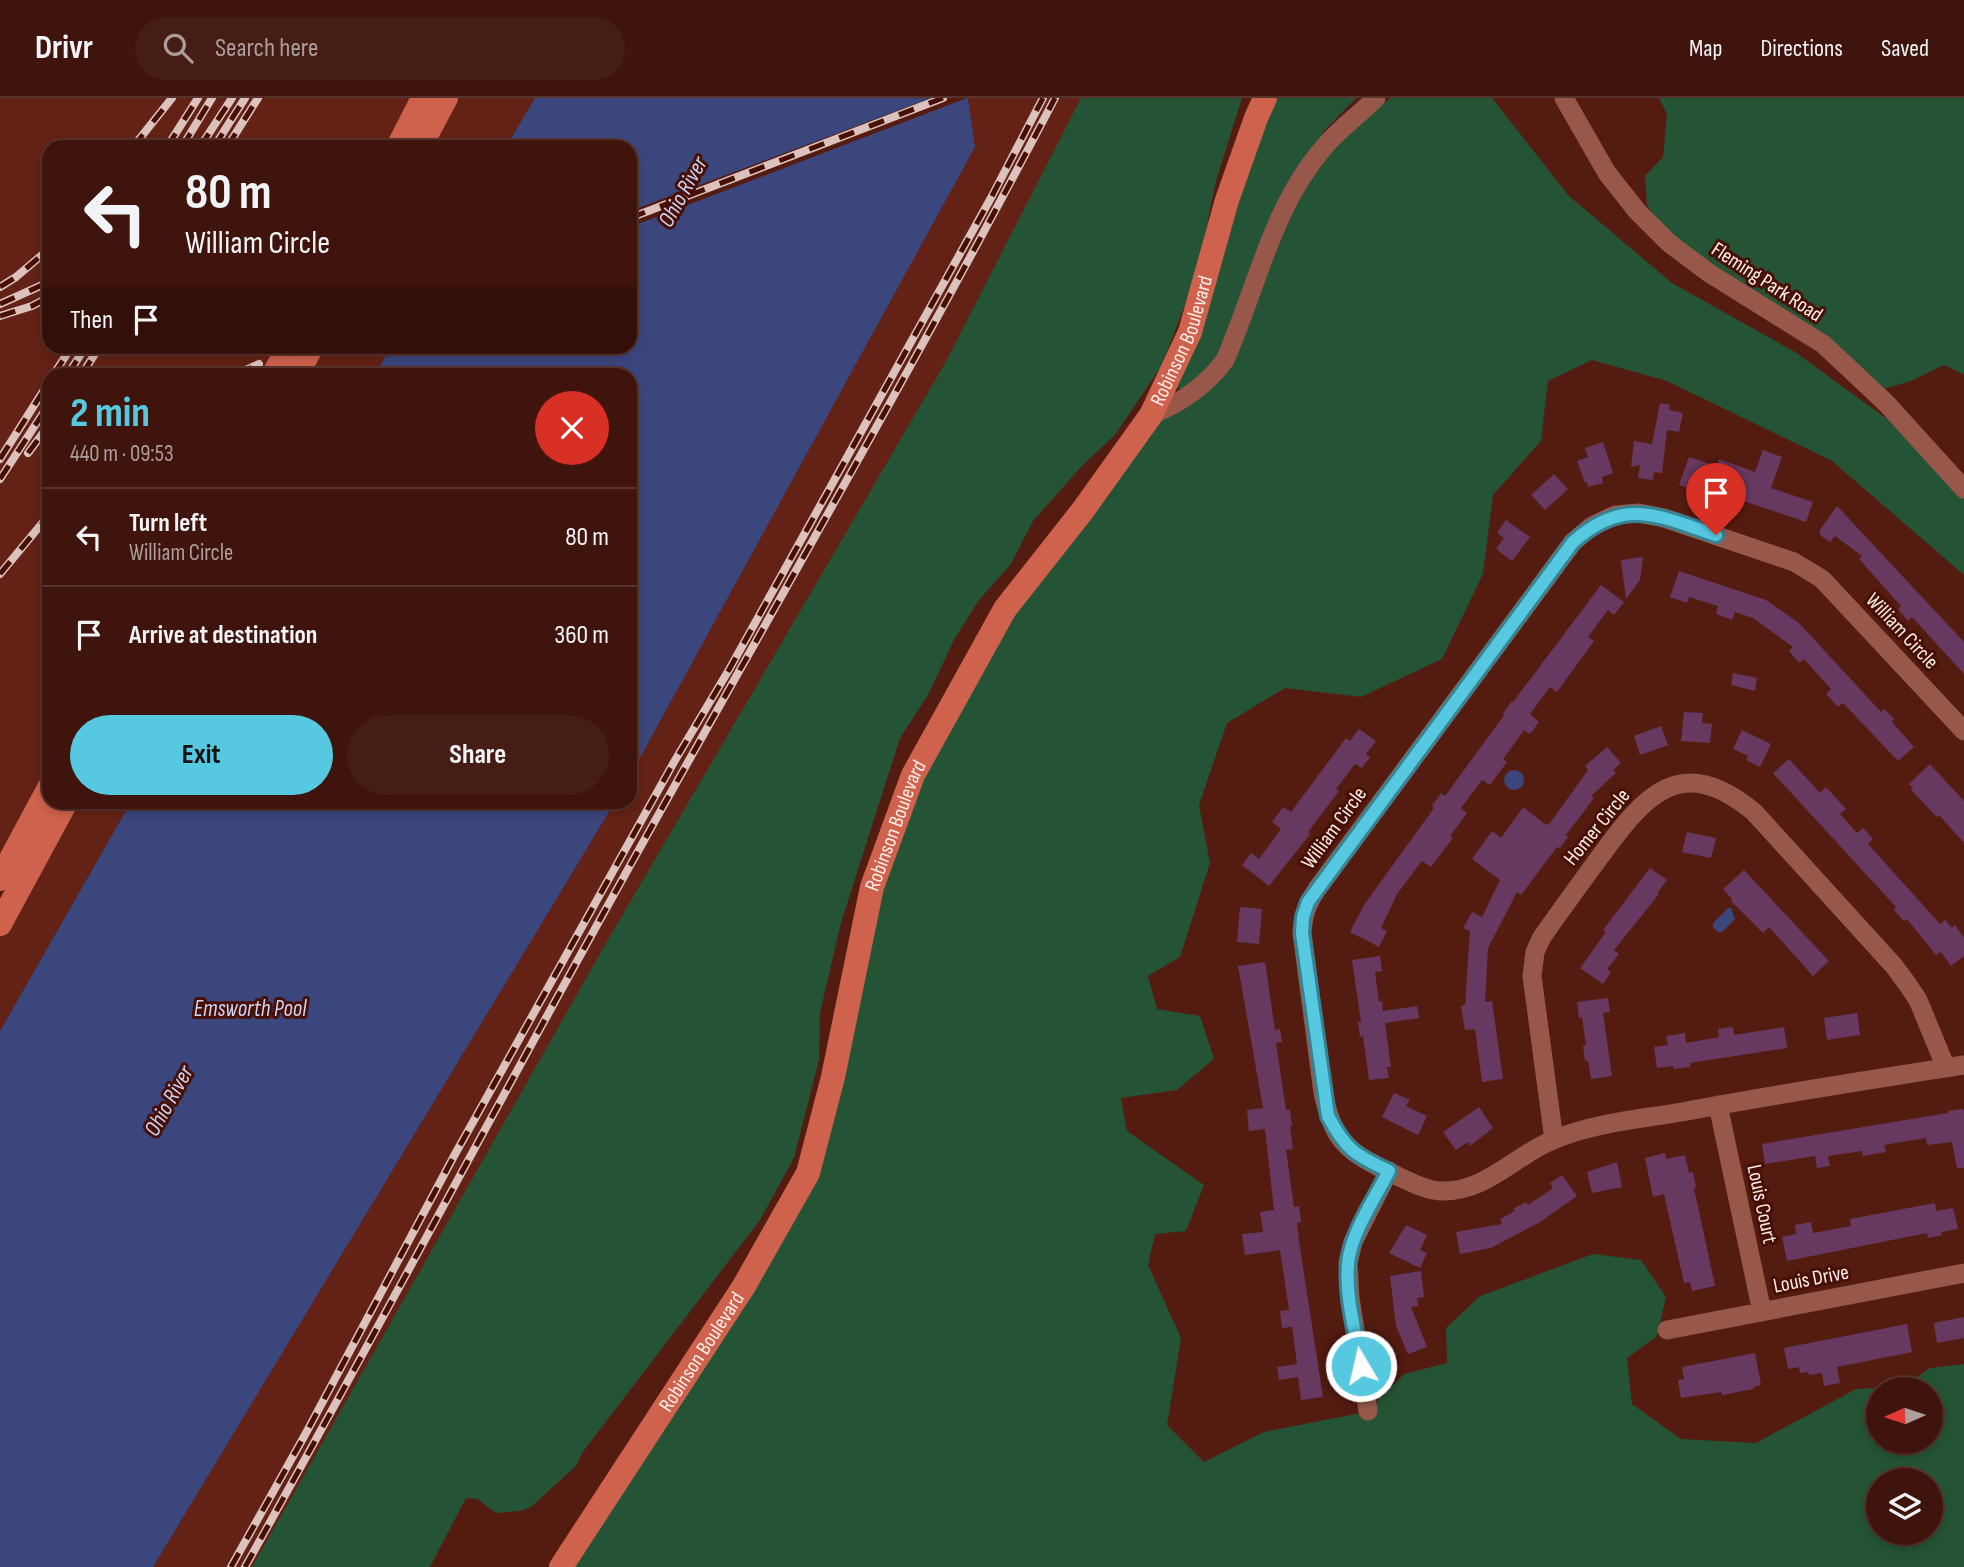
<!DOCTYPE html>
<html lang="en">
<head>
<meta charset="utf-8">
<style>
	:root { --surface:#3f140c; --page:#461d15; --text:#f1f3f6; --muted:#ad9e9d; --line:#58332d; --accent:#56c9e1 }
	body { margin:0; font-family:"Sofia Sans Condensed",sans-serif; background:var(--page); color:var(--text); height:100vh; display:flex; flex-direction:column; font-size:26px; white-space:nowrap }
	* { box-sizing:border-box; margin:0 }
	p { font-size:23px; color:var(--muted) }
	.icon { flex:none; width:38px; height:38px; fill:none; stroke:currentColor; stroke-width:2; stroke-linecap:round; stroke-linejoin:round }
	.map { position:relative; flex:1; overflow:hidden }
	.side { position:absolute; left:42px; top:270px; width:595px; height:441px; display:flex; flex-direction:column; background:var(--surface); border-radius:21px; box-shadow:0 4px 10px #0003,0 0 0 2px var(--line) }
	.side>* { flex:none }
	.top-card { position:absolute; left:42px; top:42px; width:595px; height:214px; border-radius:21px; box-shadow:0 4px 10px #0003,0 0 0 2px var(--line); background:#3f140c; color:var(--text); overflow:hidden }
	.needle { width:46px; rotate:267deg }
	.fabs { position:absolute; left:1866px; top:1279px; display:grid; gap:14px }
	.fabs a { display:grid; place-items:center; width:77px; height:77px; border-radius:50%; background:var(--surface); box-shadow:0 4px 10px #0003,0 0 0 2px var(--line); font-size:35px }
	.pin { position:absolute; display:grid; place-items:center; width:60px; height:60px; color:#fff; margin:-72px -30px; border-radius:50% 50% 50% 0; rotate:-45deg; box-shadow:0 0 7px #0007 }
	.pin .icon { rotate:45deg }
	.me { position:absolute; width:77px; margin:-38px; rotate:351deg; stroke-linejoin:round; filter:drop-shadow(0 0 5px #0008) }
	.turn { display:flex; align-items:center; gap:24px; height:147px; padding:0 28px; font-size:32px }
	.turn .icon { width:91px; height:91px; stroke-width:2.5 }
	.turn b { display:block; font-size:49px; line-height:60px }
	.then { display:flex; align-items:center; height:66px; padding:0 28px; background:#0003; gap:14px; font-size:26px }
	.round { display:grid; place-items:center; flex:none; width:74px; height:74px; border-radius:37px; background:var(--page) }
	.summary { display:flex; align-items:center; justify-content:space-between; height:119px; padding:0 28px }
	h1 { font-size:42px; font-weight:700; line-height:52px; color:var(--accent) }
	.action { display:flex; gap:14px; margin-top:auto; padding:14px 28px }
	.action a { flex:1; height:80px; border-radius:42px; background:var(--accent); color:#111; font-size:28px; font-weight:700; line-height:80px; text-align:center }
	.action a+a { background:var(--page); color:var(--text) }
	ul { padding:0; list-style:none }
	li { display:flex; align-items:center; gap:21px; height:98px; padding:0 28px; border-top:2px solid var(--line) }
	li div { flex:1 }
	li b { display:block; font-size:26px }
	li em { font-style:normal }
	header { display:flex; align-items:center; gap:42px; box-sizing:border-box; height:98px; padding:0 35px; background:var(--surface); border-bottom:2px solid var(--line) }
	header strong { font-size:33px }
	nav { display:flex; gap:38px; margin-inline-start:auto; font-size:24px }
	.search { width:490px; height:63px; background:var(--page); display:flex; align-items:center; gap:18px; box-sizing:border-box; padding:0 24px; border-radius:38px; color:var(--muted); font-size:26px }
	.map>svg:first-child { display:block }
	.built { fill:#632215 }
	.green { fill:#255335; fill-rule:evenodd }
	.water { fill:#3b467d }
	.pier { fill:#541b10 }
	.building { fill:#683960 }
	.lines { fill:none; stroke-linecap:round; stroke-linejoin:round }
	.minor { stroke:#97584a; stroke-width:19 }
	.major { stroke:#cf624c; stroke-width:24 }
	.rail-casing { stroke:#dbc2bd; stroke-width:8 }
	.rail { stroke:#481005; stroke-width:5; stroke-dasharray:16; stroke-linecap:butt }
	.route-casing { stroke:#388392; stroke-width:18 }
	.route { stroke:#56c9e1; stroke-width:12 }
	.labels { text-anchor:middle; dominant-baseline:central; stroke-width:6; stroke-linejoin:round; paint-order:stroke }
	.street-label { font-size:21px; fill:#feeeeb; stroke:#481005 }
	.water-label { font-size:23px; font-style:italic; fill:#cad4f7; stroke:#481005 }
</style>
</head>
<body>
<header>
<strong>Drivr</strong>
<div class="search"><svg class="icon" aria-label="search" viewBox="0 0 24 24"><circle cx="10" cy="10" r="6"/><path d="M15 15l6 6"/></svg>Search here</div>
<nav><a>Map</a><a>Directions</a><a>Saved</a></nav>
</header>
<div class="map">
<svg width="1964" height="1469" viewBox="0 0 1964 1469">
	<rect width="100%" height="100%" fill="#541b10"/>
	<path class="built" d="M0 0H423L398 49H49V248L289 249 274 276H49V690L0 781Z
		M446 0H535L506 49H420Z
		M968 0H1127L328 1469H153L615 704H630V678L975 49Z
		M312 249H391L375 276H297Z
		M66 704H131L0 933V826Z"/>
	<path class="green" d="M1081 0H1242L1216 83 1197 175 1162 267 1115 337 1081 369 1033 423 1011 466 979 502 954 542 928 597 900 640 841 825 820 915 819 962 794 1060 760 1122 582 1355 577 1367 531 1409 520 1413 496 1415 477 1401 466 1400 430 1469H252L602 852 944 267Z
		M1267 0H1356L1324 33 1274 127 1224 261 1183 292 1175 289Z
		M1391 0H1492L1569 98 1672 185 1795 254 1905 334 1964 397V477L1832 363 1667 283 1592 262 1548 283 1541 343 1493 397 1483 476 1442 561 1361 599 1285 590 1227 625 1199 707 1210 765 1180 859 1148 878 1157 911 1200 918 1214 961 1177 992 1121 1000 1127 1033 1204 1087 1186 1133 1155 1136 1148 1167 1181 1240 1167 1327 1204 1364 1264 1334 1366 1314 1404 1276 1447 1265 1446 1230 1480 1198 1593 1156 1641 1162 1666 1199 1657 1238 1627 1260 1632 1306 1681 1341 1756 1345 1856 1291 1902 1289 1930 1270 1964 1266V1469H566L814 1082 877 790 917 679 1009 515 1153 318 1215 279 1277 128 1343 33ZM1878 1292H1930V1344H1878ZM1878 1382H1930V1435H1878Z
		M1659 0H1964V277L1944 267 1911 283 1877 293 1670 141 1647 107 1645 78 1663 59 1667 16Z"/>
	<path class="water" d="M535 0H968L975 49 630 678V276H375L391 249 630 248V49H506Z
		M1504 682a10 10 0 1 1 20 0a10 10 0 1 1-20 0Z
		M131 704H615L153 1469H0V933Z
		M1728 810H1731L1735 821 1722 834H1718L1713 829V825Z"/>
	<path class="pier" d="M931 0H967L630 129V113Z"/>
	<path class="building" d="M1660 305 1670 307 1669 312 1683 315 1679 334 1667 332 1662 375 1654 374 1653 382 1638 380 1640 367 1631 369 1634 343 1652 346Z
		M1603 344 1613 375 1602 379 1603 385 1588 389 1587 384 1585 385 1577 363 1588 359 1585 350Z
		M1763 352 1782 359 1771 390 1813 404 1806 424 1696 387 1694 392 1679 387 1689 359 1717 368 1719 361 1755 374Z
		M1554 376 1568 391 1545 412 1531 397Z
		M1837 408 1964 544V576L1912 519 1908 523 1898 511 1901 508 1859 461 1862 458 1835 438 1830 444 1820 437V432Z
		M1506 422 1530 439 1512 463 1496 451 1504 440 1497 435Z
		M1643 459 1640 482 1626 501 1621 462Z
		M1679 473 1766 502 1799 525 1881 614 1884 611 1894 621 1892 624 1914 649 1898 663 1843 605 1838 609 1826 596 1831 591 1804 561 1799 565 1789 553 1793 549 1753 520 1735 514 1732 522 1716 516 1718 508 1689 499 1687 505 1670 499Z
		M1601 487 1624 504 1614 517 1608 512 1588 539 1594 543 1557 594 1550 589 1530 616 1539 624 1530 636 1524 632 1503 661 1507 664 1490 687 1482 682 1461 710 1467 715 1450 738 1453 740 1431 769 1422 763 1397 796 1381 830 1387 833 1379 849 1350 834 1364 807 1434 710 1432 708 1441 695 1445 698 1505 616 1503 615 1512 603 1513 604Z
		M1733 575 1757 580 1755 593 1731 587Z
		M1684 614 1703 615 1702 625 1712 626 1710 645 1681 643Z
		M1661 628 1668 647 1640 657 1634 638Z
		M1359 631 1376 643 1366 656 1370 659 1362 670 1355 666 1336 691 1339 693 1308 734 1310 736 1269 788 1242 767 1251 755 1259 761 1281 731 1272 724 1283 709 1291 714 1346 640 1350 643Z
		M1742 632 1771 646 1760 669 1746 662 1748 658 1733 651Z
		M1607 649 1621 665 1613 672 1616 675 1591 698 1594 700 1566 737 1568 739 1560 750 1557 749 1521 797 1517 794 1488 850 1485 904 1492 903 1503 981 1482 984 1475 931 1465 932 1461 908 1465 907 1470 833 1463 830 1472 814 1482 819 1500 782 1472 761 1492 733 1501 740 1523 709 1546 727 1550 725 1588 672 1585 668Z
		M1789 661 1820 695 1826 689 1846 711 1840 716 1857 735 1863 730 1873 741 1868 746 1940 826 1945 822 1952 830 1955 827 1964 840V858L1951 868 1941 854 1936 857 1907 821 1904 823 1894 812 1896 809 1773 675Z
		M1930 666 1964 703V745L1939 717 1937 719 1911 692 1913 690 1909 686Z
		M1687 734 1716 740 1711 760 1682 754Z
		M1650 770 1667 782 1657 795 1659 796 1614 852 1619 856 1607 871 1611 874 1603 886 1580 870 1606 834 1603 832Z
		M1744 772 1829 863 1813 878 1769 829 1763 835 1731 803 1732 801 1723 791Z
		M1240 809 1262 811 1259 846 1237 844Z
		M1380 858 1382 873 1375 874 1379 904 1382 903 1383 913 1417 908 1419 920 1385 925 1391 969H1387L1389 980 1369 982 1363 938 1360 939 1358 924H1361L1352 862Z
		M1265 864 1275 932 1280 931 1282 944 1276 945 1286 1012H1290L1292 1028H1290L1293 1051 1286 1052 1294 1109 1299 1108 1301 1124 1297 1125 1299 1143 1323 1299 1301 1302 1298 1279 1279 1282 1277 1269 1297 1266 1292 1229 1282 1230 1280 1213 1289 1212 1280 1152 1245 1157 1242 1136 1263 1134 1260 1114 1274 1112 1265 1031 1249 1033 1247 1012 1263 1010 1238 868Z
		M1608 900 1610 914 1603 915 1612 978 1591 981 1588 963H1585L1583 948 1586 947 1582 919 1579 920 1577 904Z
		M1857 915 1860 937 1827 942 1824 920Z
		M1733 929 1734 937 1784 929 1787 950 1690 965V969L1674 971 1673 968 1657 970 1654 949 1668 947 1666 938 1685 935 1686 945 1719 939 1718 931Z
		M1394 995 1410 1002 1406 1008 1427 1018 1418 1037 1382 1019Z
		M1479 1009 1493 1030 1470 1048 1468 1044 1456 1052 1443 1034Z
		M1962 1011 1964 1013V1070H1957L1952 1044 1927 1047 1926 1040 1884 1047 1886 1054 1863 1058 1862 1053 1828 1058 1830 1068 1817 1070 1815 1058 1765 1066 1762 1046 1948 1015V1013Z
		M1665 1055 1666 1061 1685 1057 1689 1075 1693 1074 1696 1089 1694 1090 1715 1188 1692 1193 1690 1184 1684 1185 1664 1096 1653 1099 1645 1060Z
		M1617 1064 1622 1089 1592 1095 1587 1074Z
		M1562 1077 1577 1098 1540 1124 1491 1150 1460 1156 1456 1134 1502 1126 1500 1121 1515 1113 1513 1111 1526 1104 1528 1107 1553 1090 1550 1085Z
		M1935 1105 1936 1113 1953 1110 1958 1131 1941 1134 1942 1137 1928 1140 1927 1135 1787 1163 1782 1139 1796 1136 1795 1127 1811 1124 1813 1135 1851 1128 1850 1121Z
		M1406 1127 1427 1137 1420 1152 1427 1155 1420 1170 1389 1155Z
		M1421 1173 1424 1199 1417 1200 1418 1208 1411 1209 1427 1249 1408 1256 1396 1228 1390 1178Z
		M1964 1219V1240L1937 1245 1934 1225Z
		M1907 1226 1912 1254 1837 1269 1840 1285 1824 1288 1822 1275 1809 1277 1808 1274 1800 1275 1799 1269 1788 1271 1784 1250Z
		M1755 1255 1761 1287 1753 1289 1754 1291 1722 1297 1721 1294 1681 1300 1678 1282 1684 1281 1682 1269Z"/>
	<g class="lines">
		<path class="minor" d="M1564 0 1607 75 1637 113 1669 145 1709 175 1823 246 1886 305 1964 391
			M1151 317C1181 305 1206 288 1225 262 1257 190 1272 108 1325 48 1340 30 1359 17 1376 0
			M1964 633 1822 481 1794 464 1664 420 1639 415 1615 417 1592 428 1573 444 1317 791C1307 806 1303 817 1302 835L1323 995C1335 1048 1349 1054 1395 1077 1409 1083 1424 1092 1440 1093 1485 1095 1514 1058 1553 1042 1593 1025 1640 1021 1682 1014 1776 996 1870 982 1964 967
			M1718 1007 1762 1214
			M1554 1042 1532 878 1535 854 1542 839C1561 812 1580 786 1599 760 1644 698 1680 653 1754 714L1894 868 1908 887 1918 902 1946 970
			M1667 1232 1964 1175
			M1368 1313 1350 1200 1348 1165 1353 1144 1389 1073"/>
		<g class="major">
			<path d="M398 49 423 0"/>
			<path d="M420 49 446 0"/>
			<path d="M274 276 289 248"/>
			<path d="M297 276 312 248"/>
			<path d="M0 781 49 690"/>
			<path d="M0 826 66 704"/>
			<path id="s1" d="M561 1469 744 1188 808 1075 833 979 872 789 913 677 1005 511 1083 412 1151 317 1190 234 1227 102 1256 20 1265 0"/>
		</g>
		<defs>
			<path id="rail" d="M133 49 172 0
				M167 49 198 0
				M182 49 212 0
				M200 49 232 0
				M214 49 245 0
				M227 49 258 0
				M630 120 943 0
				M0 189 16 179 49 151
				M0 206 49 184
				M0 218 32 208 49 199
				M54 276 72 248
				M68 276 86 248
				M82 276 100 248
				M237 276 259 266
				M28 355 49 327
				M0 361 49 284
				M0 381 49 306
				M0 476 49 417
				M231 1469 306 1335 454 1058 674 664 730 570 992 98 1043 0
				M245 1469C373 1241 495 1010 622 782 767 521 917 264 1055 0"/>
		</defs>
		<use href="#rail" class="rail-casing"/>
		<use href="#rail" class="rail"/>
	</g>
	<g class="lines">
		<defs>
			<path id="route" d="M1361 1268C1356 1235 1345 1199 1348 1166 1350 1137 1375 1100 1389 1073 1355 1057 1346 1052 1328 1018L1302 835 1303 819 1308 804 1573 444C1625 398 1657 418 1716 437"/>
		</defs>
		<use href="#route" class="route-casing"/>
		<use href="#route" class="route"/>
	</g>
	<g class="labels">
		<g class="street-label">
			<text transform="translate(1767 184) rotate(33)">Fleming Park Road</text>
			<text stroke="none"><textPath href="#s1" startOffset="1391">Robinson Boulevard</textPath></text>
			<text transform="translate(1902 533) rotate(47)">William Circle</text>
			<text stroke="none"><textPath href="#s1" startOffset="824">Robinson Boulevard</textPath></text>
			<text transform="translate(1597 729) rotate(-51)">Homer Circle</text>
			<text transform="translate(1334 730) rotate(-54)">William Circle</text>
			<text transform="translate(1762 1106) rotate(78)">Louis Court</text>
			<text transform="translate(1811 1181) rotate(-11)">Louis Drive</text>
			<text stroke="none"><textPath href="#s1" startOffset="257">Robinson Boulevard</textPath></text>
		</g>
		<g class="water-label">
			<text transform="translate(683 94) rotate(-61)">Ohio River</text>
			<text x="250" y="911">Emsworth Pool</text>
			<text transform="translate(169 1003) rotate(-61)">Ohio River</text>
		</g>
	</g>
</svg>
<div class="fabs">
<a><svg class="needle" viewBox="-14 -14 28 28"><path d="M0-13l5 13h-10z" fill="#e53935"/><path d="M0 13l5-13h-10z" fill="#ad9e9d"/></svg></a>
<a><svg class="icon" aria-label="layers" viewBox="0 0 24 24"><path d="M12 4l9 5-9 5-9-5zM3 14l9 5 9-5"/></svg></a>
</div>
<div class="pin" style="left:1716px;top:437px;background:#d93025"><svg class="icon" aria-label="arrive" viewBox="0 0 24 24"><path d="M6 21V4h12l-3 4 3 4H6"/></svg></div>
<svg class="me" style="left:1361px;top:1268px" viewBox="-20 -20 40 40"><circle r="17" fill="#56c9e1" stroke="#fff" stroke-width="3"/><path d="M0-11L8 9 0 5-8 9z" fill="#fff"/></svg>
<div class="top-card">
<div class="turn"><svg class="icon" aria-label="left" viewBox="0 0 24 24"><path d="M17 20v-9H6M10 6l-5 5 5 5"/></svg><div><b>80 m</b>William Circle</div></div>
<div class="then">Then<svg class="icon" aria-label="arrive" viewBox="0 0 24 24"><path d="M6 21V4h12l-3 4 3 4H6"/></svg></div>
</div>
<section class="side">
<div class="summary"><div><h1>2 min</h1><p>440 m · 09:53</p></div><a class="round" style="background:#d93025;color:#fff"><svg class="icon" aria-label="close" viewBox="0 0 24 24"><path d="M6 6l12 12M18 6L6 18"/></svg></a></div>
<ul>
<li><svg class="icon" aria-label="left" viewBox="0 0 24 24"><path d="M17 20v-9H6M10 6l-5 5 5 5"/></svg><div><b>Turn left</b><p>William Circle</p></div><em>80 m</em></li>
<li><svg class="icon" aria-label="arrive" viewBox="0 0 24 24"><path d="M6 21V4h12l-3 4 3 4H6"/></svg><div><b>Arrive at destination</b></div><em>360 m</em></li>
</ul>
<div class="action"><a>Exit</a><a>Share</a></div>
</section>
</div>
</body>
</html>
